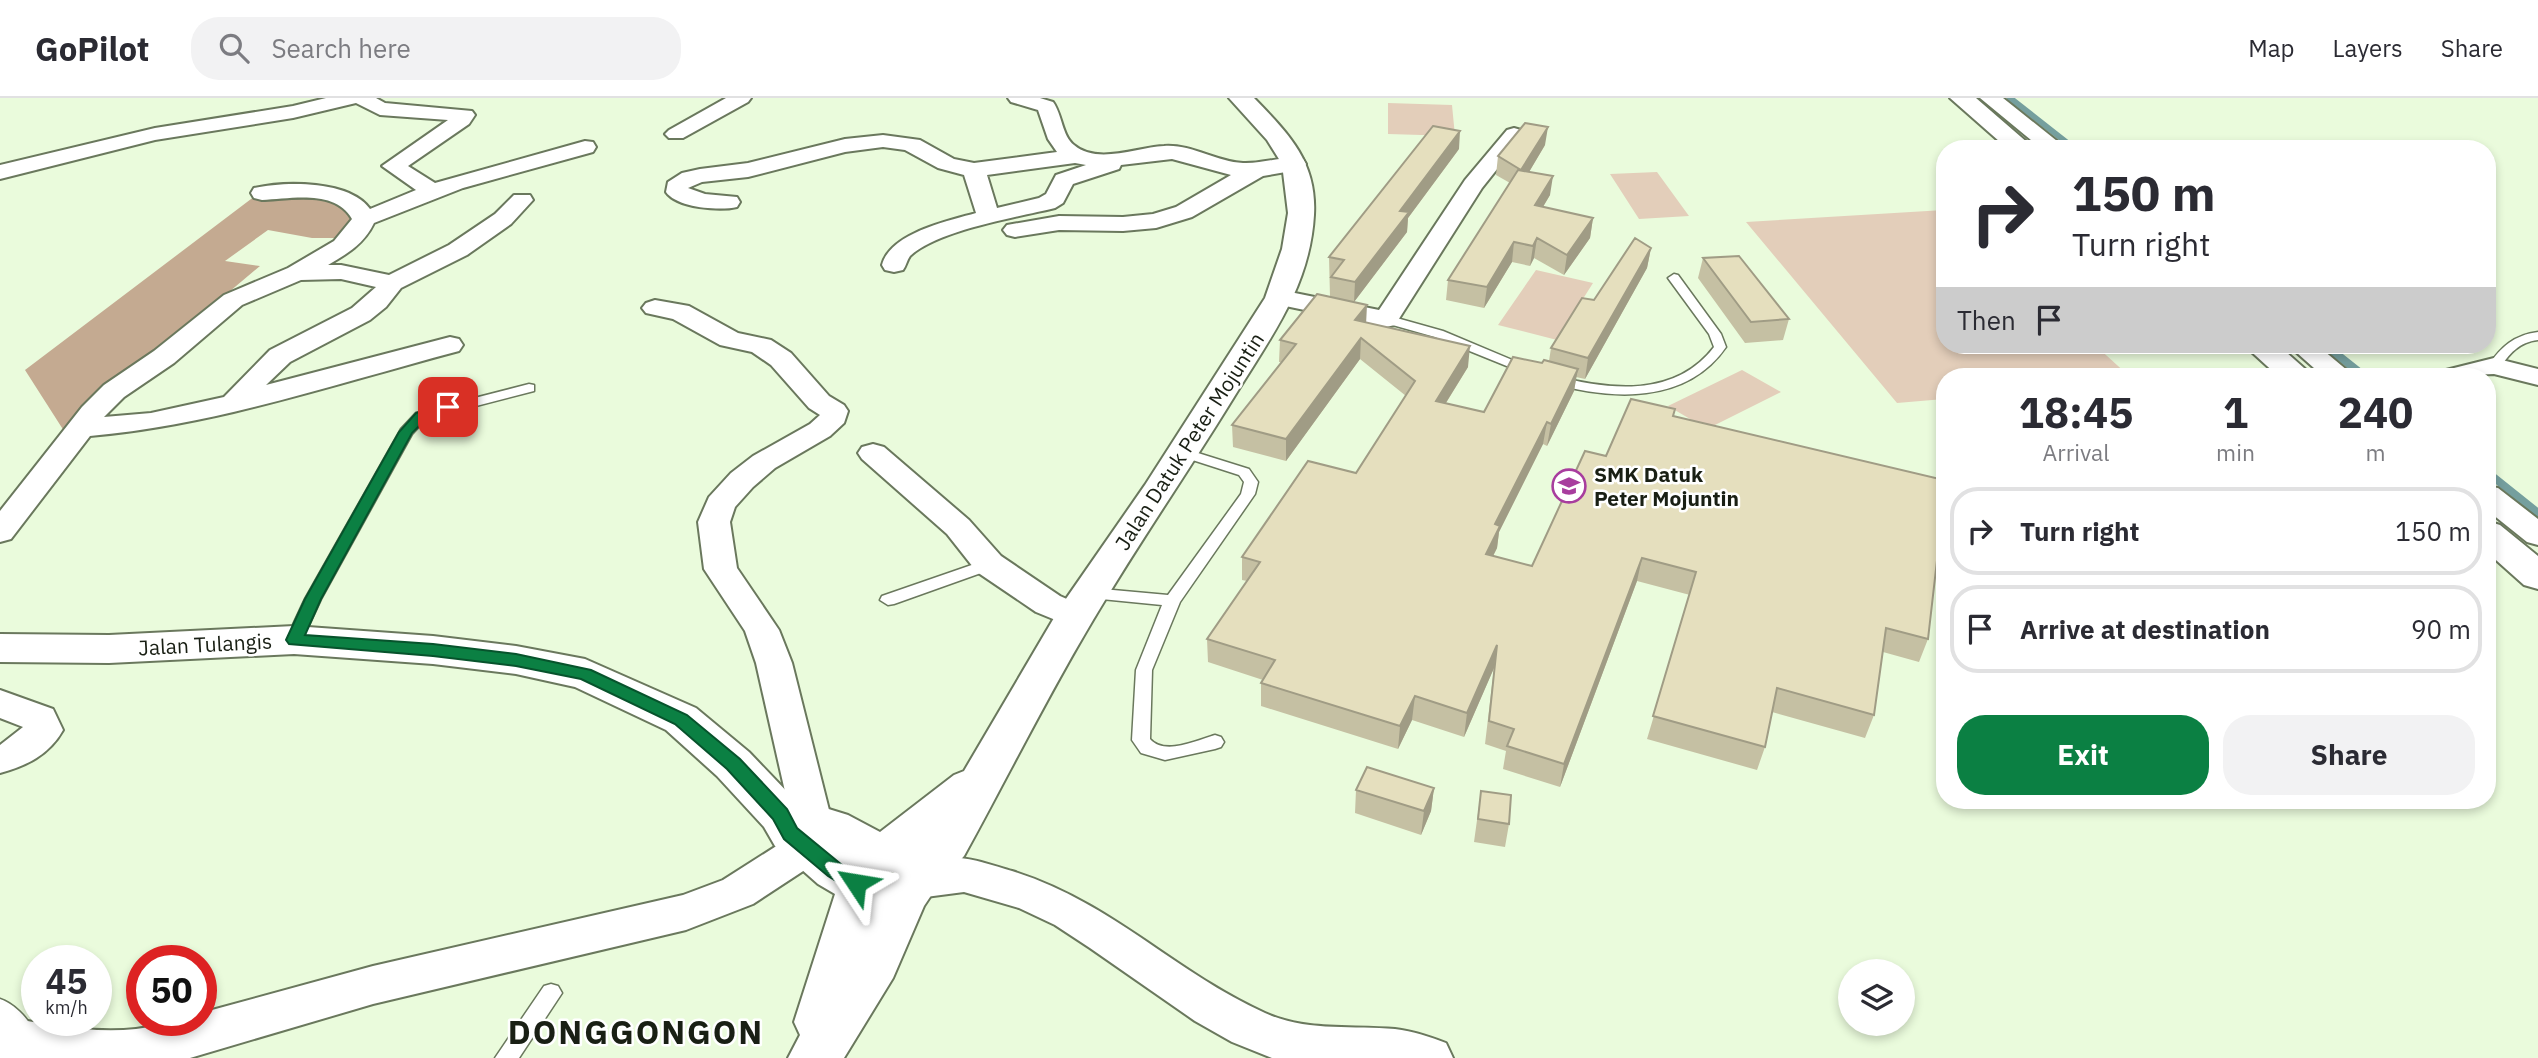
<!DOCTYPE html>
<html lang="en">
<head>
<meta charset="utf-8">
<style>
	:root { --surface:#fff; --page:#f2f2f3; --text:#2b2b33; --muted:#7c7c81; --line:#e1e1e2; --accent:#0b8043 }
	body { margin:0; font-family:"IBM Plex Sans",sans-serif; background:var(--page); color:var(--text); height:100vh; display:flex; flex-direction:column; font-size:26px; white-space:nowrap }
	* { box-sizing:border-box; margin:0 }
	p { font-size:23px; color:var(--muted) }
	.icon { flex:none; width:38px; height:38px; fill:none; stroke:currentColor; stroke-width:2; stroke-linecap:round; stroke-linejoin:round }
	.map { position:relative; flex:1; overflow:hidden }
	.drawer { position:absolute; left:1936px; top:270px; width:560px; height:441px; display:flex; flex-direction:column; background:var(--surface); border-radius:28px; box-shadow:0 4px 10px #0003 }
	.drawer>* { flex:none }
	.hud { position:absolute; left:1936px; top:42px; width:560px; height:214px; border-radius:28px; box-shadow:0 4px 10px #0003; background:#fff; color:var(--text); overflow:hidden }
	.tools { position:absolute; left:1838px; top:861px; display:grid; gap:14px }
	.tools a { display:grid; place-items:center; width:77px; height:77px; border-radius:50%; background:var(--surface); box-shadow:0 4px 10px #0003; font-size:35px }
	.speed { position:absolute; left:21px; top:847px; display:flex; gap:14px; font-size:35px; font-weight:700; text-align:center }
	.speed>* { display:grid; place-content:center; width:91px; height:91px; border-radius:50%; background:var(--surface); box-shadow:0 4px 10px #0003; line-height:1 }
	.speed small { font-size:18px; font-weight:400 }
	.speed .limit { border:10px solid #d22; background:#fff; color:#111 }
	.pin { position:absolute; display:grid; place-items:center; width:60px; height:60px; color:#fff; margin:-30px; border-radius:14px; box-shadow:0 4px 10px #0006 }
	.me { position:absolute; width:77px; margin:-38px; rotate:303deg; stroke-linejoin:round; filter:drop-shadow(0 0 5px #0008) }
	.turn { display:flex; align-items:center; gap:24px; height:147px; padding:0 21px; font-size:32px }
	.turn .icon { width:91px; height:91px; stroke-width:2.5 }
	.turn b { display:block; font-size:49px; line-height:60px }
	.then { display:flex; align-items:center; height:66px; padding:0 21px; background:#0003; gap:14px; font-size:26px }
	.eta { display:flex; justify-content:space-evenly; align-items:center; height:119px; text-align:center }
	.eta b { font-size:42px; font-weight:700; line-height:49px }
	.action { display:flex; gap:14px; margin-top:auto; padding:14px 21px }
	.action a { flex:1; height:80px; border-radius:28px; background:var(--accent); color:#fff; font-size:28px; font-weight:700; line-height:80px; text-align:center }
	.action a+a { background:var(--page); color:var(--text) }
	ul { padding:0; list-style:none }
	li { display:flex; align-items:center; gap:21px; height:88px; margin:0 14px 10px; padding:0 7px; border:4px solid var(--line); border-radius:28px }
	li div { flex:1 }
	li b { display:block; font-size:26px }
	li em { font-style:normal }
	header { display:flex; align-items:center; gap:42px; box-sizing:border-box; height:98px; padding:0 35px; background:var(--surface); border-bottom:2px solid var(--line) }
	header strong { font-size:33px }
	nav { display:flex; gap:38px; margin-inline-start:auto; font-size:24px }
	.search { width:490px; height:63px; background:var(--page); display:flex; align-items:center; gap:18px; box-sizing:border-box; padding:0 24px; border-radius:28px; color:var(--muted); font-size:26px }
	.map>svg:first-child { display:block }
	.green { fill:#e3ceba }
	.forest { fill:#c4aa91 }
	.lines { fill:none; stroke-linecap:round; stroke-linejoin:round }
	.stream-far1 { stroke:#759f9e; stroke-width:6 }
	.stream { stroke:#759f9e; stroke-width:8 }
	.lane-casing { stroke:#6a785d; stroke-width:3 }
	.street-casing { stroke:#6a785d; stroke-width:4 }
	.secondary-casing { stroke:#6a785d; stroke-width:4 }
	.lane { fill:#fff; fill-rule:evenodd }
	.street { fill:#fff; fill-rule:evenodd }
	.secondary { fill:#fff; fill-rule:evenodd }
	.wall { fill:#c5c0a3 }
	.shaded-wall { fill:#a09c85 }
	.building { fill:#e5dfbe; stroke:#a09c85; stroke-width:2 }
	.route { fill:#0b8043; stroke:#07532c; stroke-width:2 }
	.labels { text-anchor:middle; dominant-baseline:central; stroke-width:5; stroke-linejoin:round; paint-order:stroke }
	.street-label { font-size:21px; fill:#191f14; stroke:#fff }
	.poi-label { font-size:21px; font-weight:bold; fill:#191f14; stroke:#fff; text-anchor:start }
	.near-district-label { font-size:33px; font-weight:bold; letter-spacing:2px; fill:#191f14; stroke:#fff }
</style>
</head>
<body>
<header>
<strong>GoPilot</strong>
<div class="search"><svg class="icon" aria-label="search" viewBox="0 0 24 24"><circle cx="10" cy="10" r="6"/><path d="M15 15l6 6"/></svg>Search here</div>
<nav><a>Map</a><a>Layers</a><a>Share</a></nav>
</header>
<div class="map">
<svg width="2538" height="960" viewBox="0 0 2538 960">
	<rect width="100%" height="100%" fill="#eafbdc"/>
	<path class="green" d="M1388 5 1452 7 1455 38 1388 36Z
		M1657 74 1689 118 1639 121 1610 76Z
		M1944 112V247H2095L2129 278H1944V301L1897 305 1746 124Z
		M1536 172 1593 185 1557 242 1498 227Z
		M1742 272 1781 294 1707 331 1668 308Z"/>
	<path class="forest" d="M316 97 352 111 346 140H312L268 132 225 163 260 168 64 333 25 272 255 98Z"/>
	<g class="lines">
		<path class="stream-far1" d="M2010 0 2075 51"/>
		<path class="stream" d="M2325 247 2364 278
			M2487 374 2538 415"/>
		<defs>
			<path id="lane" d="M1674 176 1678 177 1721 236 1726 249C1686 307 1611 302 1551 285L1549 282 1556 278C1609 292 1675 300 1714 249L1709 236 1668 180Z
				M1386 217 1443 233 1536 272 1529 276 1524 275 1435 239 1382 224V218Z
				M2538 234V242C2519 244 2509 256 2499 271H2489L2488 268C2501 249 2514 237 2538 234Z
				M529 286 534 287V293L426 321 412 336 321 501 302 542 300 546H288L286 542 305 501 401 331 416 315Z
				M1182 350 1249 371 1258 384 1255 396 1180 504 1152 572 1150 641C1165 658 1197 642 1215 637L1221 639 1224 644 1221 649 1215 651 1165 662 1141 655 1132 642 1136 572 1162 507 1091 500 1083 495 1091 490 1168 497 1241 396 1244 384 1239 377 1177 357 1175 354Z
				M989 461 995 462 997 466 995 470 894 506 888 507 880 502 882 498Z
				M551 886 558 888 562 895 519 960H495L544 888Z
				M0 901C13 905 28 920 34 933L31 940 23 943 15 940 0 924Z"/>
			<path id="street" d="M326 0H376L385 5 472 13 475 17 469 26 408 68 435 85 585 43 593 44 596 49 593 54 463 90 374 125C364 146 347 156 328 167H341L389 177 449 147 495 116 514 97H530L533 102 511 126 467 157 401 190 386 209 370 222 290 264 266 287 450 239 459 241 463 247 459 253C338 285 216 327 90 338L11 441 0 444V413L82 309 104 287 154 253 224 197 288 170 334 143 352 121C335 91 291 101 262 102L254 100 251 95 254 90C285 83 350 82 370 111L416 92 382 68 448 22 380 17 356 5 293 20 155 42 0 81V67L155 30 293 8ZM341 181 376 189 352 210 270 252 224 299 151 315 104 319 124 299 174 265 242 207 301 182Z
				M726 0H751L748 4 683 40H669L665 36 669 32Z
				M1008 0H1040L1053 4C1062 16 1062 38 1074 47 1097 67 1138 49 1164 48 1192 46 1216 64 1243 65 1263 66 1284 57 1303 61L1306 66 1303 71 1263 78 1192 119 1156 130 1123 133 1059 132 1015 139 1007 137 1003 132 1007 127 1059 118 1123 119 1153 116 1176 109 1231 77 1172 61 1121 67 1119 71 1073 86 1063 105 1055 110C1018 119 938 132 910 158 907 162 906 168 903 172L894 174 885 172 882 167C890 135 948 123 976 115L964 77 938 70 905 52 883 49 845 54 748 79 702 84 688 90 705 96 737 99 740 104 737 109C720 113 677 110 666 94L668 84 682 75 700 71 748 65 845 41 883 37 920 42 954 61 974 65 1057 54 1048 41 1038 12 1011 4ZM1075 65 1086 67 1056 77 1046 96 1039 100 997 110 987 77Z
				M1980 0H2003L2067 51H2042Z
				M1514 30 1521 32 1525 36 1482 90 1395 227 1386 229 1271 205 1267 200 1271 195 1280 192 1379 212 1465 82 1507 32Z
				M655 202 689 208 738 235 771 242 791 255 829 298 844 307 848 313 844 325 830 338 775 370 753 389 735 409 730 424 737 470 779 532 792 565 831 720 825 731 811 736 820 738 826 750 820 762 753 806 686 832 373 906 190 960H0V918C45 926 91 936 136 931 159 928 178 922 201 922V915L373 868 683 797 723 782 792 738 805 734 797 731 791 720 756 565 745 533 704 471 698 424 709 399 731 375 753 358 810 326 820 317 809 310 771 267 752 254 720 247 673 221 646 215 642 210 646 205Z
				M2288 247H2317L2354 278H2323Z
				M2494 260 2538 271V287L2494 276 2442 278 2446 272Z
				M873 346 884 349 969 422 1001 458 1060 498 1087 510 1092 518 1087 526 1075 530 1036 514 977 474 947 436 862 361 858 355 862 349Z
				M2487 388 2498 390 2538 421V447L2527 444 2487 412Z
				M0 592 53 611 63 632C49 657 26 668 0 675V647L23 629 0 620Z
				M955 760C974 760 994 768 1012 773 1112 804 1174 874 1265 915 1307 934 1351 927 1395 931 1413 933 1430 939 1446 945L1453 960H1272L1232 944 1195 923 1090 850 1055 827 1019 810 964 794 918 800 903 795 897 783 903 771Z"/>
			<path id="secondary" d="M1229 0H1254C1289 36 1317 64 1314 117 1310 189 1270 240 1234 299 1188 374 1138 446 1093 522 1047 599 1007 680 964 758L938 787 924 808 893 880 844 960H788L800 937 794 924 835 796 818 786 775 748 764 729 717 678 666 632 575 589 516 576 433 566 294 556 109 565 0 564V536L109 537 294 528 433 538 516 548 585 561 696 610 749 654 793 700 848 717 880 734 954 677 964 673 1061 508 1145 387 1265 200 1282 151 1288 115 1282 66 1267 42ZM891 774H894L883 785 881 781Z
				M1950 0H1976L2035 51H2008Z
				M2244 247H2278L2313 278H2278Z
				M2487 423 2500 427 2538 458V491L2524 487 2487 454Z"/>
		</defs>
		<use href="#lane" class="lane-casing"/>
		<use href="#street" class="street-casing"/>
		<use href="#secondary" class="secondary-casing"/>
		<use href="#lane" class="lane"/>
		<use href="#street" class="street"/>
		<use href="#secondary" class="secondary"/>
	</g>
	<path class="wall" d="M1545 47 1529 74 1550 97 1543 109 1593 120 1590 140 1564 177 1534 160 1530 168 1512 164 1484 210 1446 202 1448 182 1510 85 1496 77 1498 58Z
		M1459 51 1408 120 1407 134 1354 204 1366 225 1468 269 1446 305 1484 314 1542 265 1549 263 1551 250 1594 202 1651 150 1647 170 1585 281 1576 279 1574 293 1547 348 1543 346 1499 434 1497 450 1493 458 1532 468 1606 358 1674 318 1944 382V426L1940 435 1928 541 1919 564 1883 554 1874 617 1865 640 1772 614 1765 649 1757 672 1647 641 1690 497 1637 483 1560 689 1503 671 1506 653 1485 646 1494 570 1464 639 1412 622 1398 651 1261 608V585L1263 582 1208 564 1207 541 1247 483 1242 482V459L1356 375 1406 298 1360 261 1286 363 1233 349 1232 327 1282 264H1279L1280 242 1330 199 1329 159Z
		M1703 160 1789 221 1783 242 1745 245 1698 180Z
		M1434 690 1431 713 1421 737 1355 715 1356 692Z
		M1481 693 1509 726 1505 749 1474 744Z"/>
	<path class="shaded-wall" d="M1548 29 1545 47 1519 91 1521 72Z
		M1460 33 1459 51 1408 120 1407 134 1354 204 1355 184 1400 113Z
		M1553 78 1550 97 1532 127 1535 107Z
		M1593 120 1590 140 1564 177 1567 157Z
		M1537 140 1534 160 1530 168 1533 148Z
		M1514 144 1512 164 1484 210 1487 189Z
		M1651 150 1647 170 1585 281 1588 260Z
		M1367 207 1366 227 1355 222Z
		M1361 240 1360 261 1286 363V341Z
		M1470 248 1468 269 1434 324 1436 303Z
		M1578 271 1574 293 1547 348 1551 326Z
		M1547 324 1543 346 1499 434 1497 450 1483 478 1486 456 1495 426Z
		M1642 460 1637 483 1560 689 1564 666Z
		M1497 547 1494 570 1464 639 1467 615Z
		M1415 598 1412 622 1398 651 1400 628Z
		M1434 690 1431 713 1421 737 1424 713Z"/>
	<path class="building" d="M1525 25 1548 29 1521 72 1498 58Z
		M1433 28 1460 33 1400 113 1409 114 1355 184 1331 179 1344 162 1329 159Z
		M1518 72 1553 78 1535 107 1593 120 1567 157 1537 140 1533 148 1514 144 1487 189 1448 182Z
		M1635 140 1651 150 1588 260 1551 250 1582 200 1594 202Z
		M1739 158 1789 221 1751 224 1703 160Z
		M1317 196 1367 207 1355 222 1470 248 1436 303 1484 314 1513 259 1542 265 1544 262 1578 271 1551 326 1547 324 1495 426 1500 428 1486 456 1532 468 1585 353 1606 358 1631 301 1675 311 1673 318 1944 382V420L1942 419 1928 541 1886 530 1874 617 1777 590 1765 649 1653 618 1696 474 1642 460 1564 666 1507 648 1514 631 1489 623 1497 547 1467 615 1415 598 1400 628 1261 585 1275 562 1207 541 1260 464 1242 459 1308 363 1356 375 1415 283 1361 240 1286 341 1232 327 1296 246 1280 242Z
		M1367 669 1434 690 1424 713 1356 692Z
		M1481 693 1511 697 1509 726 1478 721Z"/>
	<path class="route" d="M448 305 455 309 453 312 426 321 412 335 321 501 305 537 433 546 516 556 591 572 687 617 740 661 787 711 797 730 842 767 863 779 866 785 863 791 856 793 849 791 828 778 784 741 773 721 727 671 675 626 581 581 516 568 433 558 289 546 286 542 305 501 399 334 416 315Z"/>
	<defs>
		<symbol id="school-ring" viewBox="-11 -11 22 22"><circle r="9.5" fill="#fff" stroke="#a83d9e" stroke-width="1.5"/><path d="M0-5L7-2L0 1L-7-2ZM-4 1L0 2.5L4 1V4Q0 6-4 4Z" fill="#a83d9e"/></symbol>
	</defs>
	<g fill-rule="evenodd">
		<use href="#school-ring" x="1550" y="369" width="38" height="38"/>
	</g>
	<g class="labels">
		<g class="street-label">
			<text transform="translate(1189 343) rotate(-57)">Jalan Datuk Peter Mojuntin</text>
			<text transform="translate(205 546) rotate(-3)">Jalan Tulangis</text>
		</g>
		<g class="poi-label">
			<text x="1594" y="376">SMK Datuk<tspan x="1594" dy="24">Peter Mojuntin</tspan></text>
		</g>
		<g class="near-district-label">
			<text x="636" y="933">DONGGONGON</text>
		</g>
	</g>
</svg>
<div class="tools">
<a><svg class="icon" aria-label="layers" viewBox="0 0 24 24"><path d="M12 4l9 5-9 5-9-5zM3 14l9 5 9-5"/></svg></a>
</div>
<div class="speed"><div>45<small>km/h</small></div><div class="limit">50</div></div>
<div class="pin" style="left:448px;top:309px;background:#d93025"><svg class="icon" aria-label="arrive" viewBox="0 0 24 24"><path d="M6 21V4h12l-3 4 3 4H6"/></svg></div>
<svg class="me" style="left:856px;top:785px" viewBox="-20 -20 40 40"><path d="M0-17L14 15 0 8-14 15z" fill="#0b8043" stroke="#fff" stroke-width="4"/></svg>
<div class="hud">
<div class="turn"><svg class="icon" aria-label="right" viewBox="0 0 24 24"><path d="M7 20v-9h11M14 6l5 5-5 5"/></svg><div><b>150 m</b>Turn right</div></div>
<div class="then">Then<svg class="icon" aria-label="arrive" viewBox="0 0 24 24"><path d="M6 21V4h12l-3 4 3 4H6"/></svg></div>
</div>
<section class="drawer">
<div class="eta">
<div><b>18:45</b><p>Arrival</p></div>
<div><b>1</b><p>min</p></div>
<div><b>240</b><p>m</p></div>
</div>
<ul>
<li><svg class="icon" aria-label="right" viewBox="0 0 24 24"><path d="M7 20v-9h11M14 6l5 5-5 5"/></svg><div><b>Turn right</b></div><em>150 m</em></li>
<li><svg class="icon" aria-label="arrive" viewBox="0 0 24 24"><path d="M6 21V4h12l-3 4 3 4H6"/></svg><div><b>Arrive at destination</b></div><em>90 m</em></li>
</ul>
<div class="action"><a>Exit</a><a>Share</a></div>
</section>
</div>
</body>
</html>
